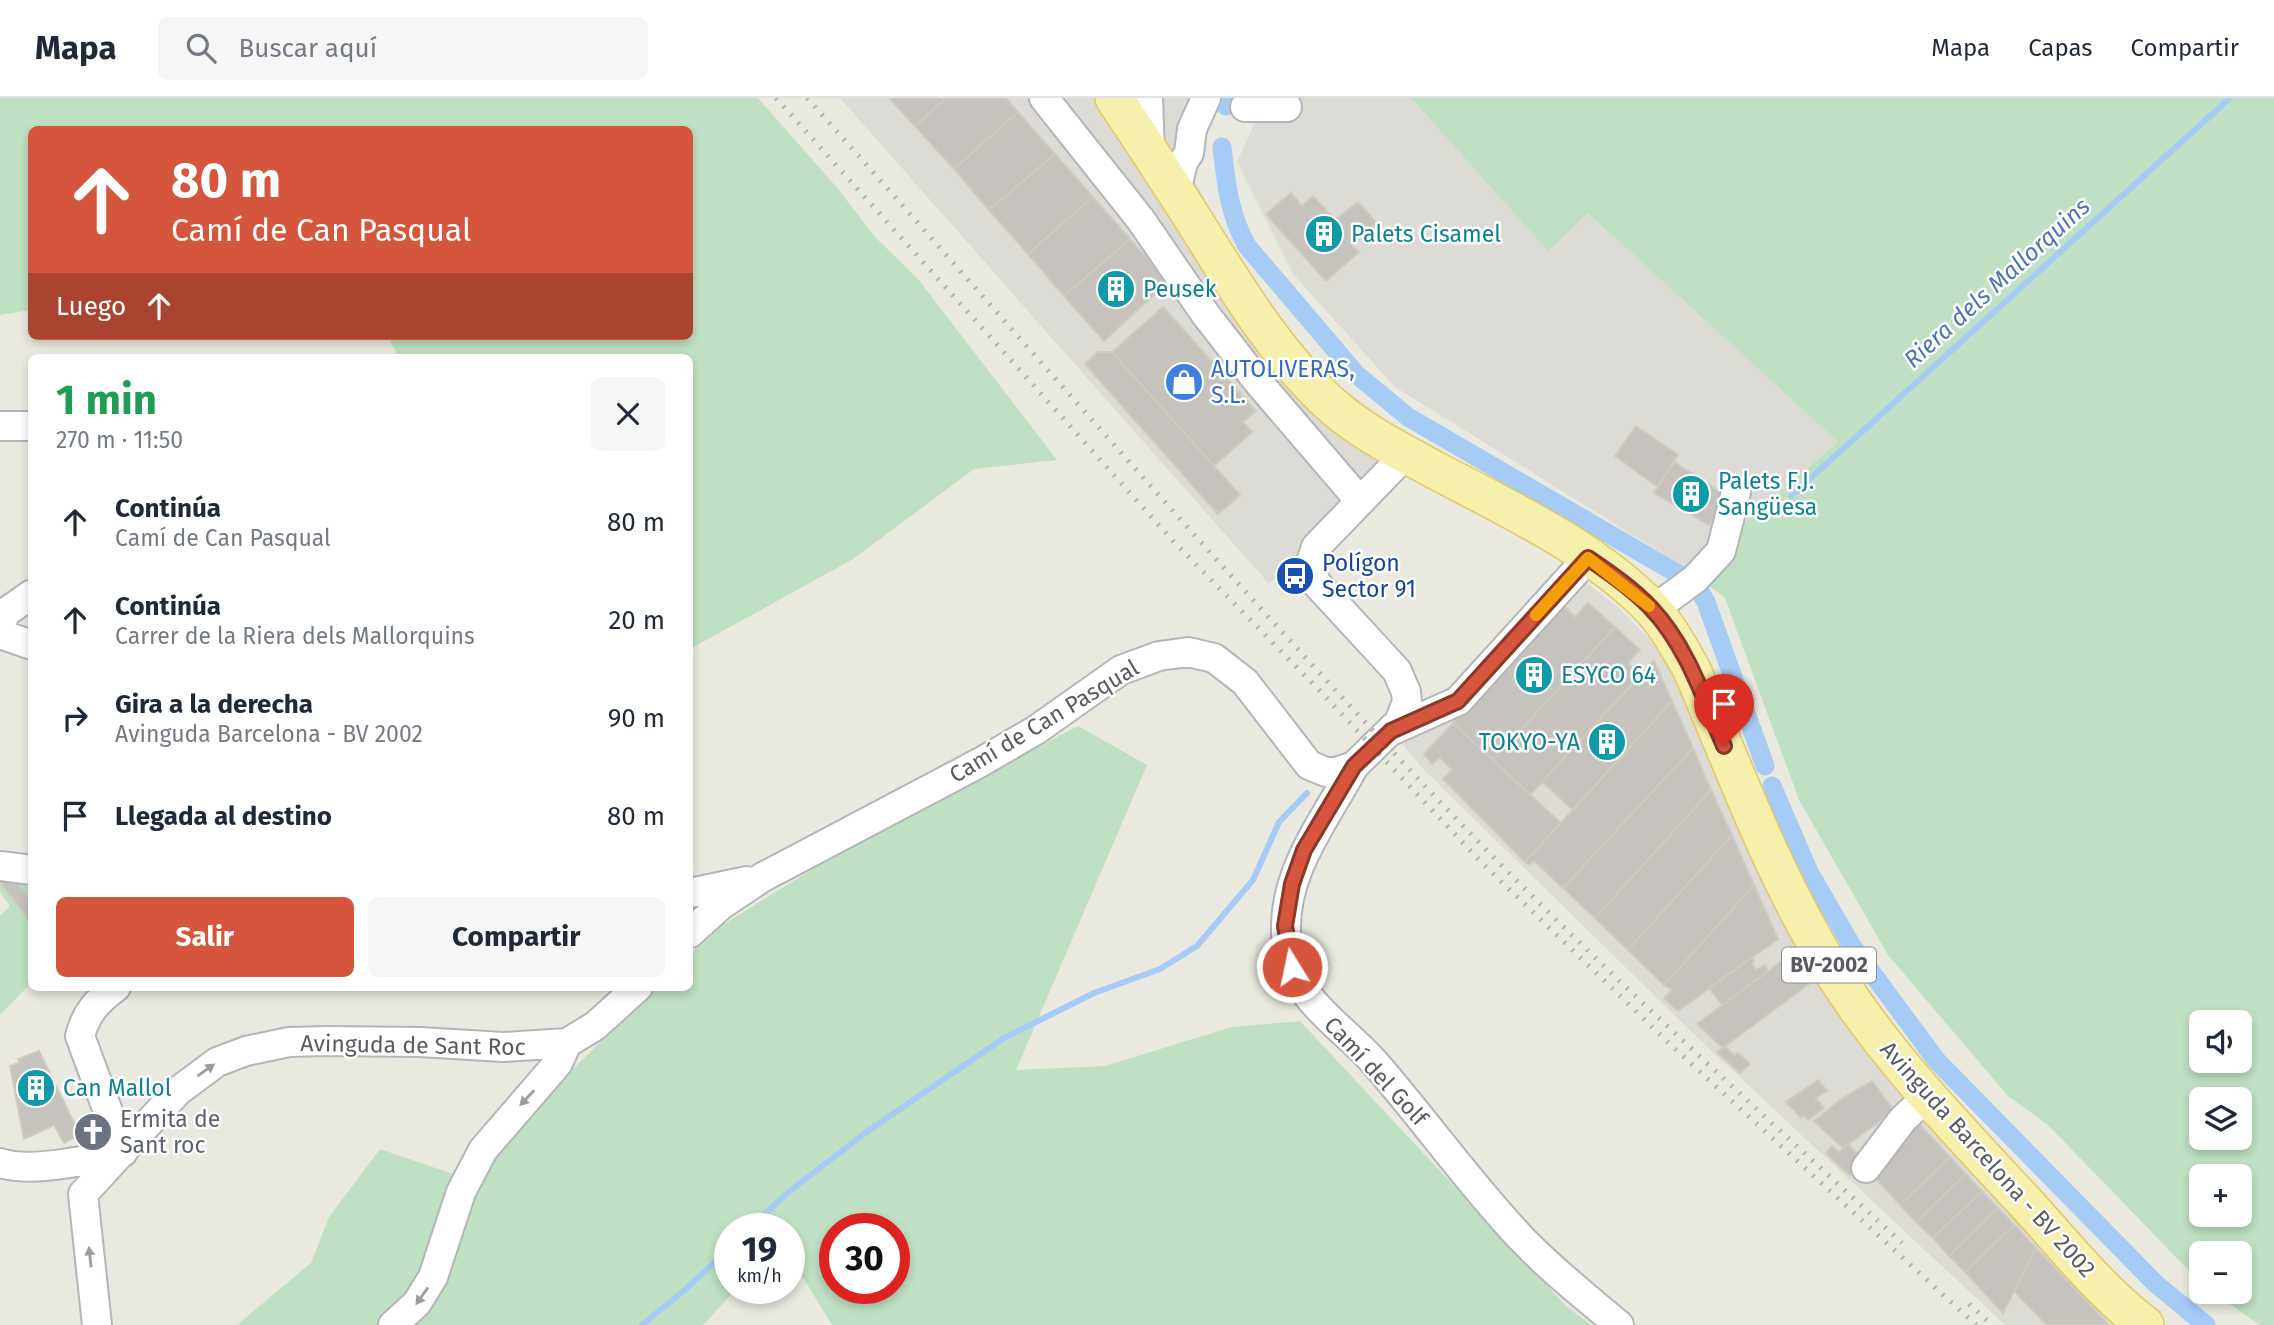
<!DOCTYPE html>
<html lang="es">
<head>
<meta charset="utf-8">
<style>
	:root { --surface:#fff; --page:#f6f6f7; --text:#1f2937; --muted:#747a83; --line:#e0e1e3; --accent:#d5563c }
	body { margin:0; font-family:"Fira Sans",sans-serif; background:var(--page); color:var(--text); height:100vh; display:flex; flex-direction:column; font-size:26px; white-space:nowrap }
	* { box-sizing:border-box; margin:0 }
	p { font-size:23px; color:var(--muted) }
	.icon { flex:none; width:38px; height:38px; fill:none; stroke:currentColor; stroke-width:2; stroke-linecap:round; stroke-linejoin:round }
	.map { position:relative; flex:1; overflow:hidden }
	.sheet { position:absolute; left:28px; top:256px; width:665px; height:637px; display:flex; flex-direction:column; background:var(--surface); border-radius:10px; box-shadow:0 4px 10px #0003 }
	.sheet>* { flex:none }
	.top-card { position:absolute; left:28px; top:28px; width:665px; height:214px; border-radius:10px; box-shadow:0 4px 10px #0003; background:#d5563c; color:#fff; overflow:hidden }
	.tools { position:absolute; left:2189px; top:912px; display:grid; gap:14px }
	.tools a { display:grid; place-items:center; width:63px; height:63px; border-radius:10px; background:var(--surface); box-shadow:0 4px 10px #0003; font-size:35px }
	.speed { position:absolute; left:714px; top:1115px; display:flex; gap:14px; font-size:35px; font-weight:700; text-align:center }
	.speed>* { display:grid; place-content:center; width:91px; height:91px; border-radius:50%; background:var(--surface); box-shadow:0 4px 10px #0003; line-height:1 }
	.speed small { font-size:18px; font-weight:400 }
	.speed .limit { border:10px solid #d22; background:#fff; color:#111 }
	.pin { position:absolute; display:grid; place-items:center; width:60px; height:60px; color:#fff; margin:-72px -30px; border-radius:50% 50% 50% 0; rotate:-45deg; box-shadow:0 0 7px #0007 }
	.pin .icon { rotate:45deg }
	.me { position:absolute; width:77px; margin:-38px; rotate:350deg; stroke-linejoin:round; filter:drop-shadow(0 0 5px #0008) }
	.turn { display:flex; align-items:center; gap:24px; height:147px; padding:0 28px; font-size:32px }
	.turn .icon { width:91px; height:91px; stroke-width:2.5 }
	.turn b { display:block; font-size:49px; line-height:60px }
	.then { display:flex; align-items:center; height:66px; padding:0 28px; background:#0003; gap:14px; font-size:26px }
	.round { display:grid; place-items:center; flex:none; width:74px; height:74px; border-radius:10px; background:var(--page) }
	.overview { display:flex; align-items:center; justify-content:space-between; height:119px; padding:0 28px }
	h1 { font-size:42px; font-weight:700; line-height:52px; color:#1e9e55 }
	.primary-button { display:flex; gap:14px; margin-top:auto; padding:14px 28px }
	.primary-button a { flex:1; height:80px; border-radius:10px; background:var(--accent); color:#fff; font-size:28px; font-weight:700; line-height:80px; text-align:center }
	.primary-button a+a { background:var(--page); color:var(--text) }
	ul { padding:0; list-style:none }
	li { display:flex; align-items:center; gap:21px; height:98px; padding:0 28px }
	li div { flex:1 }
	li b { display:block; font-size:26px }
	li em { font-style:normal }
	header { display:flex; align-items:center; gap:42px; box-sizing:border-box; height:98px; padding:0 35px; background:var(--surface); border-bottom:2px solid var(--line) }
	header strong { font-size:33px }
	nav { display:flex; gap:38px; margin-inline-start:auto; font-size:24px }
	.search { width:490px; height:63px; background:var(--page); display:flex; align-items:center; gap:18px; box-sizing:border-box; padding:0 24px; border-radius:10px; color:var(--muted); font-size:26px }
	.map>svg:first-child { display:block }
	.industrial { fill:#dcdbd5 }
	.green { fill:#bfe0c2; fill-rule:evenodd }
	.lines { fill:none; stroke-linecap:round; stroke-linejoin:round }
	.stream { stroke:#a6cbf5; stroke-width:6 }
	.canal { stroke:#a6cbf5; stroke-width:19 }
	.building { fill:#c6c3be; stroke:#cecbc0; stroke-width:2 }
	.minor-casing { stroke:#b3b5ba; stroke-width:32 }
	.major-casing { stroke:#e1c963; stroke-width:40 }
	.minor { stroke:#fff; stroke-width:28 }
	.major { stroke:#f5f0ab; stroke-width:37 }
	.rail { stroke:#b1b2b2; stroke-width:5; stroke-dasharray:2 9; stroke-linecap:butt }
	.oneway { fill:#9b9da0 }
	.route-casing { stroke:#8a3827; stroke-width:18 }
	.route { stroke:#d5563c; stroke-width:12 }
	.slow { stroke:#f59e0b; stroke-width:12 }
	.labels { text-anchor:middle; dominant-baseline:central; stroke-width:5; stroke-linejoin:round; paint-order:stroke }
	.shield { fill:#fff; stroke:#8b8c90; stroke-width:2 }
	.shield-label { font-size:21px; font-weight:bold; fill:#595b60 }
	.culture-label { font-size:23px; fill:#0d838f; stroke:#fff; text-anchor:start }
	.shop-label { font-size:23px; fill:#366cbe; stroke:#fff; text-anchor:start }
	.transit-label { font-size:23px; fill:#164399; stroke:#fff; text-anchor:start }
	.street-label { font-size:23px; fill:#595b60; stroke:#fff }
	.worship-label { font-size:23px; fill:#5b616d; stroke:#fff; text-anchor:start }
	.water-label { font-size:24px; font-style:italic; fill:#4d75b4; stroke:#fff }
</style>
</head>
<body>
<header>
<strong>Mapa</strong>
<div class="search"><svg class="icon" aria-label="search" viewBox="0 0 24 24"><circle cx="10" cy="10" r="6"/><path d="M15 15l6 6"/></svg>Buscar aquí</div>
<nav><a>Mapa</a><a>Capas</a><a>Compartir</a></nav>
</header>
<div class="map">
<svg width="2274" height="1227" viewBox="0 0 2274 1227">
	<rect width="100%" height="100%" fill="#eae9e0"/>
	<path class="industrial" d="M840 0H1209L1190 73 1234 159 1323 276 1416 344 1352 403 1269 486Z
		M1266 0H1411L1548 153 1587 114 1838 344 1689 472 1395 289 1293 176 1237 64Z
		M1566 469 1618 509 1659 551 1811 857 2125 1227H2005L1700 942 1420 668 1399 642Z"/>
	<path class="green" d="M0 0H758L839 92 874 138 918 181 1057 362 974 371 853 461 690 551V259H398L388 238H690V32H32L31 212 0 217Z
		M1411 0H2274V1227H2260L2212 1194H2240V1155H2202L2201 1185 2048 1027 2008 998 1888 857 1799 702 1725 500 1689 472 1838 344 1588 115 1548 153ZM2202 924H2240V962H2202ZM2202 1001H2240V1040H2202ZM2202 1078H2240V1116H2202Z
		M1078 628 1147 667 1016 972 1105 968 1232 929 1300 923 1566 1208 1591 1227H832L789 1157V1130H730V1190H737L703 1227H237L311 1165 329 1119 380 1051 482 1086 495 1048 656 889H690V857L716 831 842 753ZM872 1118 866 1130H894V1190H835V1130H864Z
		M0 779 31 784V885L0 917V818L10 808 0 794Z"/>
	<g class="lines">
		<path class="stream" d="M1791 398 2230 0
			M750 1130 785 1097 865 1035 1004 940 1094 895 1160 871 1197 848 1253 782 1279 724 1307 695
			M642 1227 687 1190 730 1150"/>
		<path class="canal" d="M1226 8 1230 0
			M1222 49C1226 84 1229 116 1247 148L1356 276 1408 319 1683 479
			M1699 492 1706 504 1765 668
			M1772 688 1809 774 1852 848 1937 963 2156 1186 2206 1227"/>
	</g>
	<path class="building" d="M889 0H946L915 28Z
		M946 0H1006L1018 14 954 71 915 28Z
		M1018 14 1055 56 989 112 954 71Z
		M1055 56 1093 99 1028 156 989 112Z
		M1291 95 1302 108 1313 98 1335 122 1358 104 1377 125 1352 147 1359 154 1326 183 1266 116Z
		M1093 99 1130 141 1064 198 1028 156Z
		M1130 141 1168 184 1104 243 1064 198Z
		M1163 209 1256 313 1243 324 1252 334 1214 368 1112 254Z
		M1098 254H1112L1240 397 1218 416 1085 266Z
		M1636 328 1678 357 1658 389 1615 358Z
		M1674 364 1727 398 1709 427 1654 395Z
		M1588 505 1615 529 1493 662 1453 625 1564 508 1575 519Z
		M1615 529 1640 552 1628 565 1640 577 1530 697 1493 662Z
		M1654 563 1672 603 1573 712 1542 684Z
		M1672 603 1693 650 1563 790 1534 763 1529 767 1525 764Z
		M1453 625 1561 725 1525 764 1443 681 1452 672 1440 659 1432 666 1424 656Z
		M1693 650 1711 692 1595 820 1563 790Z
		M1711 692 1732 737 1628 852 1595 820Z
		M1732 737 1754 787 1664 887 1628 852Z
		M0 779 14 781 32 804V826L0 784Z
		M1754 787 1778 841 1678 913 1664 900 1672 892 1664 887Z
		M1791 856 1809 886 1725 948 1723 950 1697 926Z
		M1752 859 1754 863 1752 866 1756 872 1765 867 1768 873 1722 907 1709 890Z
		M1725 948 1734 957 1738 955 1750 966 1740 975 1717 954Z
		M39 953 80 1037 64 1045 54 1027 24 1041 10 968 19 965 18 961Z
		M1818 982 1827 993 1815 1000 1824 1010 1808 1022 1804 1018 1801 1020 1786 1004Z
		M1872 983 1894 1013 1843 1050 1814 1023 1843 1000Z
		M102 1025 107 1042 92 1046 90 1037 83 1039 81 1032Z
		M1918 1025 1950 1059 1900 1107 1869 1073Z
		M1848 1046 1862 1060 1849 1077 1826 1055 1832 1048 1839 1054Z
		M1950 1059 1966 1076 1916 1124 1900 1107Z
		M1966 1076 1982 1093 1933 1140 1916 1124Z
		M1982 1093 1998 1110 1949 1158 1933 1140Z
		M1998 1110 2014 1127 1965 1174 1949 1158Z
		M2014 1127 2036 1150 2003 1215 1965 1174Z
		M2036 1150 2078 1194 2109 1227H2047L2014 1193Z"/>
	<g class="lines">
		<defs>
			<path id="minor" d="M1044 0 1141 122 1206 217 1258 284 1360 403
				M1148 0 1150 54
				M1245 9H1287
				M1176 94 1183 64 1189 55 1192 31 1206 0
				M0 328H32
				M1653 512 1695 481 1721 453 1736 394
				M0 528 6 514 32 496
				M0 536 32 547
				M1391 633 1458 603 1588 460
				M1354 668C1324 725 1278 778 1287 848 1293 901 1341 927 1374 964 1424 1021 1468 1084 1520 1139 1550 1171 1586 1199 1619 1227
				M0 768 32 772
				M690 795 747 783
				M690 835 721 807 763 779 981 664 1036 632 1121 572 1159 558 1188 554 1214 560 1245 584 1309 667 1326 674H1336L1354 668 1399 624 1407 604 1406 594 1397 573 1316 485 1310 467 1316 449 1404 358
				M116 889C97 903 86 915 80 938L123 1054
				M0 1065C31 1075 90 1062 121 1054
				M1866 1070 1903 1021 1927 999
				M97 1227 83 1096 178 993 217 964 246 953 289 944 327 943 420 944 503 949 567 945 595 928 638 889
				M393 1227 417 1205 433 1179 461 1094 483 1052 558 965 567 945"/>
			<path id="major" d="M1114 0C1135 31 1155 62 1175 93 1223 166 1263 242 1327 303 1358 332 1396 351 1433 371 1505 409 1595 451 1651 510 1668 528 1680 551 1692 572 1736 674 1774 780 1833 874 1887 959 1955 1029 2023 1102 2062 1144 2099 1192 2145 1227"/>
		</defs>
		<use href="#minor" class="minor-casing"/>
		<use href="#major" class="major-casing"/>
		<use href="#minor" class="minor"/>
		<use href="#major" class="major"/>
		<path class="rail" d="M776 0 1173 443 1318 591 1483 766 1674 950 1976 1227
			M807 0C1024 243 1237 492 1463 728 1603 873 1754 1008 1902 1145
			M1969 1206 1992 1227"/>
	</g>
	<defs><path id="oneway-solid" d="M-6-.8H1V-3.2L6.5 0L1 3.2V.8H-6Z" transform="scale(1.75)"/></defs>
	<g class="oneway">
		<use href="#oneway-solid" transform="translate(206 972) rotate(-35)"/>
		<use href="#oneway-solid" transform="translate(527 1000) rotate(133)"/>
		<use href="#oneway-solid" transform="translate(90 1159) rotate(-96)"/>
		<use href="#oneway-solid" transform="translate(422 1198) rotate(125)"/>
	</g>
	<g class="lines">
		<defs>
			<path id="route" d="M1292 869 1285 828 1292 786 1304 752 1354 668 1391 633 1458 603 1588 460C1610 475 1633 491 1651 510 1687 548 1704 601 1724 648"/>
		</defs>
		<use href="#route" class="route-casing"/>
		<use href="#route" class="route"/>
		<path class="slow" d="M1536 517 1588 460 1649 508"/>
	</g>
	<defs>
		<symbol id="building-disc" viewBox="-11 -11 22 22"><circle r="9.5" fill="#0f9aa8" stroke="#fff"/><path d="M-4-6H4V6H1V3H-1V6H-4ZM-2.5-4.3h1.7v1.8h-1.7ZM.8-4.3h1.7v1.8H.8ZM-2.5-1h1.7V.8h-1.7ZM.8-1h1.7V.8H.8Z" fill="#fff"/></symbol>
		<symbol id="shop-disc" viewBox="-11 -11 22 22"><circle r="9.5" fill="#3f7fe0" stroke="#fff"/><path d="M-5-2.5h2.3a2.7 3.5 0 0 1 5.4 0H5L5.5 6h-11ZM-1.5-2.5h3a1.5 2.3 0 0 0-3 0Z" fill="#fff"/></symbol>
		<symbol id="bus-disc" viewBox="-11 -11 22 22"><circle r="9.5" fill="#1a4fb4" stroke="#fff"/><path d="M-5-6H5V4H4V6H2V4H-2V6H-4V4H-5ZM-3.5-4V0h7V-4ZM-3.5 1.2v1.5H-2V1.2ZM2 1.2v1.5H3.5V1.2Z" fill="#fff"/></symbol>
		<symbol id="church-disc" viewBox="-11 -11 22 22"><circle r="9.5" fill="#6b7280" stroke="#fff"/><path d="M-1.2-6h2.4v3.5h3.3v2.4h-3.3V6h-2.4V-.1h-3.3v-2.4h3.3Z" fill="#fff"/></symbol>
	</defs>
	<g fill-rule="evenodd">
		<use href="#building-disc" x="1302" y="114" width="44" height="44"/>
		<use href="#building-disc" x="1094" y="169" width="44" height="44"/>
		<use href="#shop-disc" x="1162" y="262" width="44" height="44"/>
		<use href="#building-disc" x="1669" y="374" width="44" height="44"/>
		<use href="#bus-disc" x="1273" y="456" width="44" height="44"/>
		<use href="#building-disc" x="1512" y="555" width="44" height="44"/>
		<use href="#building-disc" x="1585" y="622" width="44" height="44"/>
		<use href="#building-disc" x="14" y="968" width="44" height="44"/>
		<use href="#church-disc" x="71" y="1012" width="44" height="44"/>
	</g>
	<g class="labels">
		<rect class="shield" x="1782" y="849.5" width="94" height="35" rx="5"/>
		<g class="shield-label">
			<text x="1829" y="867">BV-2002</text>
		</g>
		<g class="culture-label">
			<text x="1351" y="136">Palets Cisamel</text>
			<text x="1143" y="191">Peusek</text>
			<text x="1718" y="383">Palets F.J.<tspan x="1718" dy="26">Sangüesa</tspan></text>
			<text x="1561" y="577">ESYCO 64</text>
			<text x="1580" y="644" text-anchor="end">TOKYO-YA</text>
			<text x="63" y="990">Can Mallol</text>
		</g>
		<g class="shop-label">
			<text x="1211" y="271">AUTOLIVERAS,<tspan x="1211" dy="26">S.L.</tspan></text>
		</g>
		<g class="transit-label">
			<text x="1322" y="465">Polígon<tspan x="1322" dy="26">Sector 91</tspan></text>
		</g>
		<g class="street-label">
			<text transform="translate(1044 623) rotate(-31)">Camí de Can Pasqual</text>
			<text transform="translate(413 947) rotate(1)">Avinguda de Sant Roc</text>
			<text transform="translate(1376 973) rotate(47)">Camí del Golf</text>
			<text transform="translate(1988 1061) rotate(48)">Avinguda Barcelona - BV 2002</text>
		</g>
		<g class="worship-label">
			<text x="120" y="1021">Ermita de<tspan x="120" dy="26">Sant roc</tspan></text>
		</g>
		<g class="water-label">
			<text transform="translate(1997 185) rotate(-42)">Riera dels Mallorquins</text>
		</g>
	</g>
</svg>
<div class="tools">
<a><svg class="icon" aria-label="sound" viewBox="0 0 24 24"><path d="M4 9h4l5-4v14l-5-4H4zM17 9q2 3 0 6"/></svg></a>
<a><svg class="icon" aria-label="layers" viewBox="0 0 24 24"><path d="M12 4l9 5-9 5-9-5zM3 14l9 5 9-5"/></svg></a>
<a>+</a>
<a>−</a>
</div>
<div class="speed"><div>19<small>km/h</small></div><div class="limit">30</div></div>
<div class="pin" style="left:1724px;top:648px;background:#d93025"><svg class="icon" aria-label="arrive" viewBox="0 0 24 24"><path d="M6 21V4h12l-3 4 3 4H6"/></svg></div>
<svg class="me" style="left:1292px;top:869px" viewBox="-20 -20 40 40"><circle r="17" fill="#d5563c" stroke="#fff" stroke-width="3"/><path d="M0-11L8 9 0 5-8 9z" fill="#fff"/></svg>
<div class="top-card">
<div class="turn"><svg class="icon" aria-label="ahead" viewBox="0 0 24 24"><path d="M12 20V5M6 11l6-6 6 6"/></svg><div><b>80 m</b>Camí de Can Pasqual</div></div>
<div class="then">Luego<svg class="icon" aria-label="ahead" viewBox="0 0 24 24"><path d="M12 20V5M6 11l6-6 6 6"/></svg></div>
</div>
<section class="sheet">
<div class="overview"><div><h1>1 min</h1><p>270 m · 11:50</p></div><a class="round"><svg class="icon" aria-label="close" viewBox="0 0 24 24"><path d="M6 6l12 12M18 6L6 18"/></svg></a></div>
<ul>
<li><svg class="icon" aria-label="ahead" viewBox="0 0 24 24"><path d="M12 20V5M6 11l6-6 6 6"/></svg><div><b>Continúa</b><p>Camí de Can Pasqual</p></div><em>80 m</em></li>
<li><svg class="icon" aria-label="ahead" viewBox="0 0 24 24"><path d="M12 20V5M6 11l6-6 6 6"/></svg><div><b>Continúa</b><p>Carrer de la Riera dels Mallorquins</p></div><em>20 m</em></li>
<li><svg class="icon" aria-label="right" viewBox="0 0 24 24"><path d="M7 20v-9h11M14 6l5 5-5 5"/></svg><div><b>Gira a la derecha</b><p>Avinguda Barcelona - BV 2002</p></div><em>90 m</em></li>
<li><svg class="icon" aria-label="arrive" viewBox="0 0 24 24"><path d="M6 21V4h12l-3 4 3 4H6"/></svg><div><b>Llegada al destino</b></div><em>80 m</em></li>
</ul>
<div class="primary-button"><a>Salir</a><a>Compartir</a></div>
</section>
</div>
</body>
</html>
